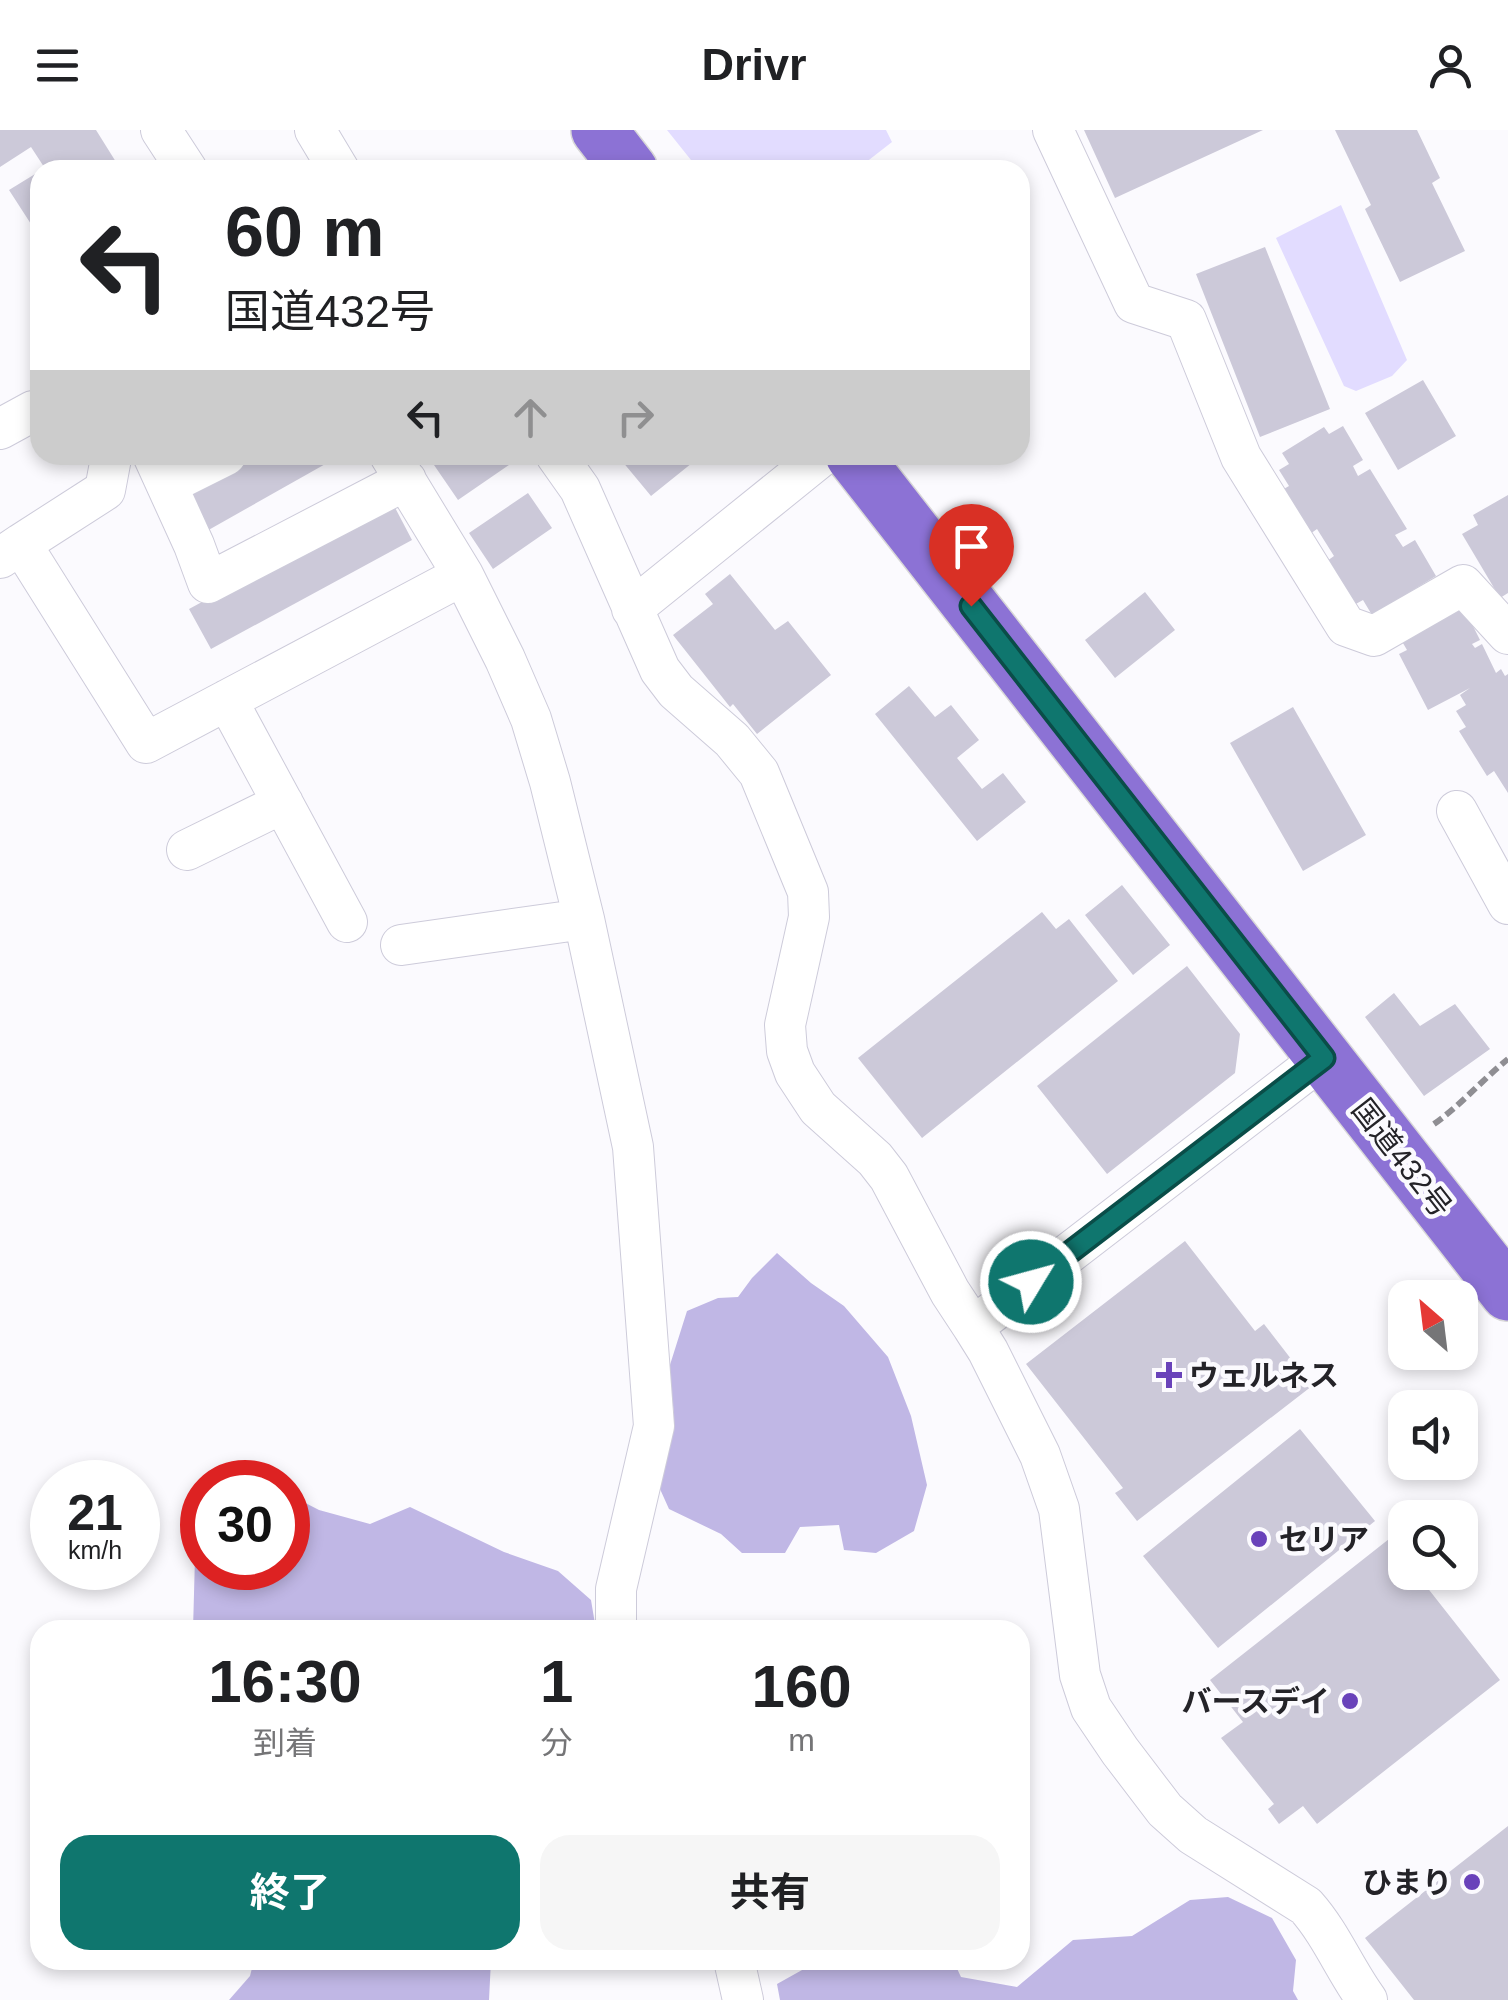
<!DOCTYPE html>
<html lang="ja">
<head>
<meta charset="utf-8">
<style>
	:root { --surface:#fff; --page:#f6f6f6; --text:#202124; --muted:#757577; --accent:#0f766e }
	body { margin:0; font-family:Arial,"Noto Sans JP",sans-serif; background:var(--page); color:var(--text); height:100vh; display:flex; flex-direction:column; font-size:38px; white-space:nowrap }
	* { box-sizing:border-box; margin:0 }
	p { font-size:32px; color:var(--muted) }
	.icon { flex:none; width:55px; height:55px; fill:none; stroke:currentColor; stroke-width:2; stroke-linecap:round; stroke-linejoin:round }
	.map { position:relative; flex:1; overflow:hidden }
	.panel { position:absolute; left:30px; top:1490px; width:1000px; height:350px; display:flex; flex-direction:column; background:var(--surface); border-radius:30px; box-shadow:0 5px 15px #0003 }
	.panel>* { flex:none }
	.top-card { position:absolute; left:30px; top:30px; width:1000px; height:305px; border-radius:30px; box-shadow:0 5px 15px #0003; background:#fff; color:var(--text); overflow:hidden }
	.needle { width:65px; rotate:332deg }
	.buttons { position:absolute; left:1388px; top:1150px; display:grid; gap:20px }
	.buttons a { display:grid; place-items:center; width:90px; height:90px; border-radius:20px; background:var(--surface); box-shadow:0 5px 15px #0003; font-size:50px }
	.speed { position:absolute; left:30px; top:1330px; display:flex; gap:20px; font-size:50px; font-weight:700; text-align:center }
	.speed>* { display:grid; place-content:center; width:130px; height:130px; border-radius:50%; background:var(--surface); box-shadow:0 5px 15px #0003; line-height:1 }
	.speed small { font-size:25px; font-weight:400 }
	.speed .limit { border:15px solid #d22; background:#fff; color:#111 }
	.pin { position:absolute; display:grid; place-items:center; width:85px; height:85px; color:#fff; margin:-102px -42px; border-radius:50% 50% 50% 0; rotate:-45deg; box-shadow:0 0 10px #0007 }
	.pin .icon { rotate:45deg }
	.me { position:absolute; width:110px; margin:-55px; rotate:53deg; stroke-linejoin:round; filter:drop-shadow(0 0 8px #0008) }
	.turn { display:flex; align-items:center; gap:35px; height:210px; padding:0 30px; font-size:45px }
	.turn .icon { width:130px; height:130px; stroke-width:2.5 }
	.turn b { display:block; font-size:70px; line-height:85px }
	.lanes { display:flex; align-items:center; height:95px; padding:0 30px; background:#0003; justify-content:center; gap:50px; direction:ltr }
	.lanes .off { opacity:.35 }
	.eta { display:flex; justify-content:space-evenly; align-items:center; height:170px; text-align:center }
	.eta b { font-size:60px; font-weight:700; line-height:70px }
	.action { display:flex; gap:20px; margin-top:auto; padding:20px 30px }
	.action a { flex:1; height:115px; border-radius:30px; background:var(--accent); color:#fff; font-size:40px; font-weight:700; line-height:115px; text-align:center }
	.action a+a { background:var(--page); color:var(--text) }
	header { display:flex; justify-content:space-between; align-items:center; height:130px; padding:0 30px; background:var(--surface); font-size:45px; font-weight:700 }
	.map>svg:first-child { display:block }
	.green { fill:#e2dcff }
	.forest { fill:#c0b7e5 }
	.building { fill:#ccc9d9 }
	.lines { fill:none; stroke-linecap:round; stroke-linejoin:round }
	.minor-casing { stroke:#cdcbda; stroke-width:42 }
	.highway-casing { stroke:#d8d7d8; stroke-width:58 }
	.path { stroke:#8f8e93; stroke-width:6; stroke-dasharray:10 5; stroke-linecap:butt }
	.minor { stroke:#fff; stroke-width:40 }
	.highway { stroke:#8c72d5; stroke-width:55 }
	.route-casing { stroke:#0a4d48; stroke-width:25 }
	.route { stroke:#0f766e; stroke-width:18 }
	.poi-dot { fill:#6942ba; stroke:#fbfafe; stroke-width:4 }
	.labels { text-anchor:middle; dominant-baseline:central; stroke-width:9; stroke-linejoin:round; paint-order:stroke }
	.street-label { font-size:30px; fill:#242328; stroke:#fbfafe }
	.poi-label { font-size:30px; font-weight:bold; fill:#242328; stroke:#fbfafe; text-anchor:start }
</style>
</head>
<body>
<header><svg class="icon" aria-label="menu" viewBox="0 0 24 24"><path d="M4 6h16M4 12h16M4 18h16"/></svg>Drivr<svg class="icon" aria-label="person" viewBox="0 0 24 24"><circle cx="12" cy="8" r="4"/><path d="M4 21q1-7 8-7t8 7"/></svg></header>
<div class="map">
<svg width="1508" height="1870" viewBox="0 0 1508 1870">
	<rect width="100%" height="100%" fill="#fbfafe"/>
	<path class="green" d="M667 0H886L892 12 856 40H699Z
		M1341 75 1407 230 1392 246 1356 261 1344 256 1276 108Z"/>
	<path class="forest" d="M777 1123 811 1153 844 1176 888 1227 911 1286 927 1355 914 1401 876 1423 844 1420 839 1395 800 1397 785 1423H742L721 1404 669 1379 660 1359 666 1316 674 1285 669 1238 687 1181 718 1168 738 1167 752 1148Z
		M288 1364 319 1380 370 1394 410 1377 504 1422 558 1441 591 1470 596 1500H193L195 1427 202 1426V1438H288Z
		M1228 1767 1272 1788 1296 1830 1293 1861 1298 1870H780L777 1854 811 1835 815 1830H953L961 1847 1017 1857 1073 1810 1132 1806 1190 1770Z
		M254 1830H491L489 1870H229L250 1846Z"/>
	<path class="building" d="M0 0H96L121 40H46L31 17 0 37Z
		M1084 0H1263L1115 68Z
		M1335 0H1417L1440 48 1432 53 1465 121 1400 152 1365 79 1371 75Z
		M40 41V108L9 60Z
		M1265 117 1330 279 1260 307 1196 144Z
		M1423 250 1456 306 1398 340 1365 283Z
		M1343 296 1363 330 1353 336 1358 346 1370 339 1407 399 1395 405 1403 417 1415 410 1436 446 1372 485 1363 470 1354 475 1327 431 1334 426 1317 399 1310 404 1282 360 1289 356 1279 340 1289 334 1282 323 1324 297 1329 304Z
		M257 325H334L336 328 205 402 185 366Z
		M448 325H513L516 330 458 370 434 335Z
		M617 325H702L651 366Z
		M528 363 552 398 493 439 469 403Z
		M1508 365V463L1500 468 1462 404 1478 395 1473 385Z
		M391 370 412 410 211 519 189 479Z
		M730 444 775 500 788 491 831 545 757 604 733 574 730 577 673 505 713 474 705 464Z
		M1145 462 1175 500 1115 548 1085 510Z
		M1463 476 1480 510 1472 514 1475 518 1482 514 1496 543 1501 539 1505 546 1508 544V663L1494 641 1487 646 1459 601 1466 597 1456 581 1466 575 1460 565 1470 558 1428 580 1399 524 1407 520 1400 508Z
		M909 556 935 587 951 575 979 610 957 628 982 659 1003 643 1026 672 977 711 875 584Z
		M1293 577 1366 705 1303 741 1230 613Z
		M1122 755 1170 815 1133 845 1085 785Z
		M1042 782 1056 799 1069 789 1118 851 922 1008 858 928Z
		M1187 836 1240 904 1235 943 1107 1044 1037 956Z
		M1394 863 1420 896 1455 874 1490 919 1424 966 1365 887Z
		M1185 1111 1255 1201 1264 1194 1312 1256 1137 1391 1115 1363 1123 1358 1026 1234Z
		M1300 1299 1375 1391 1218 1518 1143 1426Z
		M1389 1409 1405 1429V1442H1415L1500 1550 1317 1694 1303 1676 1279 1694 1268 1679 1274 1674 1221 1608 1243 1592 1210 1550Z
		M1508 1696V1870H1414L1365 1808Z"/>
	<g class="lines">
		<defs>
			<path id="minor" d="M161 0 187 40
				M315 0 339 40
				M1053 0 1134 173 1186 190 1241 327 1346 496 1374 506 1463 455 1508 504
				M0 299 33 281 40 280
				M153 325 194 415 208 453 406 350
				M390 325 463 445 505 529 531 589 550 652 584 789 633 1017 654 1296 616 1459V1500
				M556 325 580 359 660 540 676 561 732 610 759 643 808 762 809 787 785 895 787 921 795 943 818 978 875 1029 889 1047 950 1162 973 1197
				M168 354 226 325
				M21 414 105 360 111 328 109 325
				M0 428 21 414 146 613 463 445
				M632 479 823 325
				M227 570 347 792
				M1457 681 1508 774
				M187 720 283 673
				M401 815 584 789
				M1324 927 973 1197 988 1221 1040 1325 1059 1379 1080 1545 1091 1578 1120 1621 1165 1680 1193 1705 1306 1776C1331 1804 1345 1840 1367 1870
				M734 1830 743 1870"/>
			<path id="highway" d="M599 0 630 40
				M853 325 1508 1163"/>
		</defs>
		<use href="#minor" class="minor-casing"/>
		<use href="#highway" class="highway-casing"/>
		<path class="path" d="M1434 994C1461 975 1482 950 1508 929"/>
		<use href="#minor" class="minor"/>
		<use href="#highway" class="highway"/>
	</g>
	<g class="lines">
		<defs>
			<path id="route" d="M971 476 1324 928 1031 1152"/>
		</defs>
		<use href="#route" class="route-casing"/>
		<use href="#route" class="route"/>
	</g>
	<g class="poi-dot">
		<path d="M1164 1230h10v10h10v10h-10v10h-10v-10h-10v-10h10z"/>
		<circle cx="1259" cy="1409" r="10"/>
		<circle cx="1350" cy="1571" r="10"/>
		<circle cx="1472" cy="1752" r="10"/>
	</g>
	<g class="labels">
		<g class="street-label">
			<text transform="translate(1402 1028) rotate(52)">国道432号</text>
		</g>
		<g class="poi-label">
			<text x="1189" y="1245">ウェルネス</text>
			<text x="1279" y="1409">セリア</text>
			<text x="1330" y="1571" text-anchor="end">バースデイ</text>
			<text x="1452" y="1752" text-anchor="end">ひまり</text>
		</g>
	</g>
</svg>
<div class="buttons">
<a><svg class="needle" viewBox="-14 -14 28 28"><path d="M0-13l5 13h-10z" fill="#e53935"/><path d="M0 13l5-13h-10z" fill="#757577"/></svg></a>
<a><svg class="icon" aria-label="sound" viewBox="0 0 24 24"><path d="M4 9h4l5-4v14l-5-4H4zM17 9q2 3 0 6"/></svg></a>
<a><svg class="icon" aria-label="search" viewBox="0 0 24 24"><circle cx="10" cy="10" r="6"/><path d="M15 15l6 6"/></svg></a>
</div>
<div class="speed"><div>21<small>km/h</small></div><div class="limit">30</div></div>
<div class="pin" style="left:971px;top:476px;background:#d93025"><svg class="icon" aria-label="arrive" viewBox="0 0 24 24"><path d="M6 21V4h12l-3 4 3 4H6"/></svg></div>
<svg class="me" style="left:1031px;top:1152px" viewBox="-20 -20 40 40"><circle r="17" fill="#0f766e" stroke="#fff" stroke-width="3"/><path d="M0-11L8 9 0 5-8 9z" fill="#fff"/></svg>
<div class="top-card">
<div class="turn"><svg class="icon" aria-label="left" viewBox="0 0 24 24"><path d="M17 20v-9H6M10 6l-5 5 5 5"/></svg><div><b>60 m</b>国道432号</div></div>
<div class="lanes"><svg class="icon" aria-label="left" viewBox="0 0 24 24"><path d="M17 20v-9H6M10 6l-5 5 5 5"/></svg><svg class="icon off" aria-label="ahead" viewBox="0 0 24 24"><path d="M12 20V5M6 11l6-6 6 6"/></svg><svg class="icon off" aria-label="right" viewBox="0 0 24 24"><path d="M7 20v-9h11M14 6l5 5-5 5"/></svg></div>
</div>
<section class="panel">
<div class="eta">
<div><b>16:30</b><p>到着</p></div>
<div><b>1</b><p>分</p></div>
<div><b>160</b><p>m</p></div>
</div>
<div class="action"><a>終了</a><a>共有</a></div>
</section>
</div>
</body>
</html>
